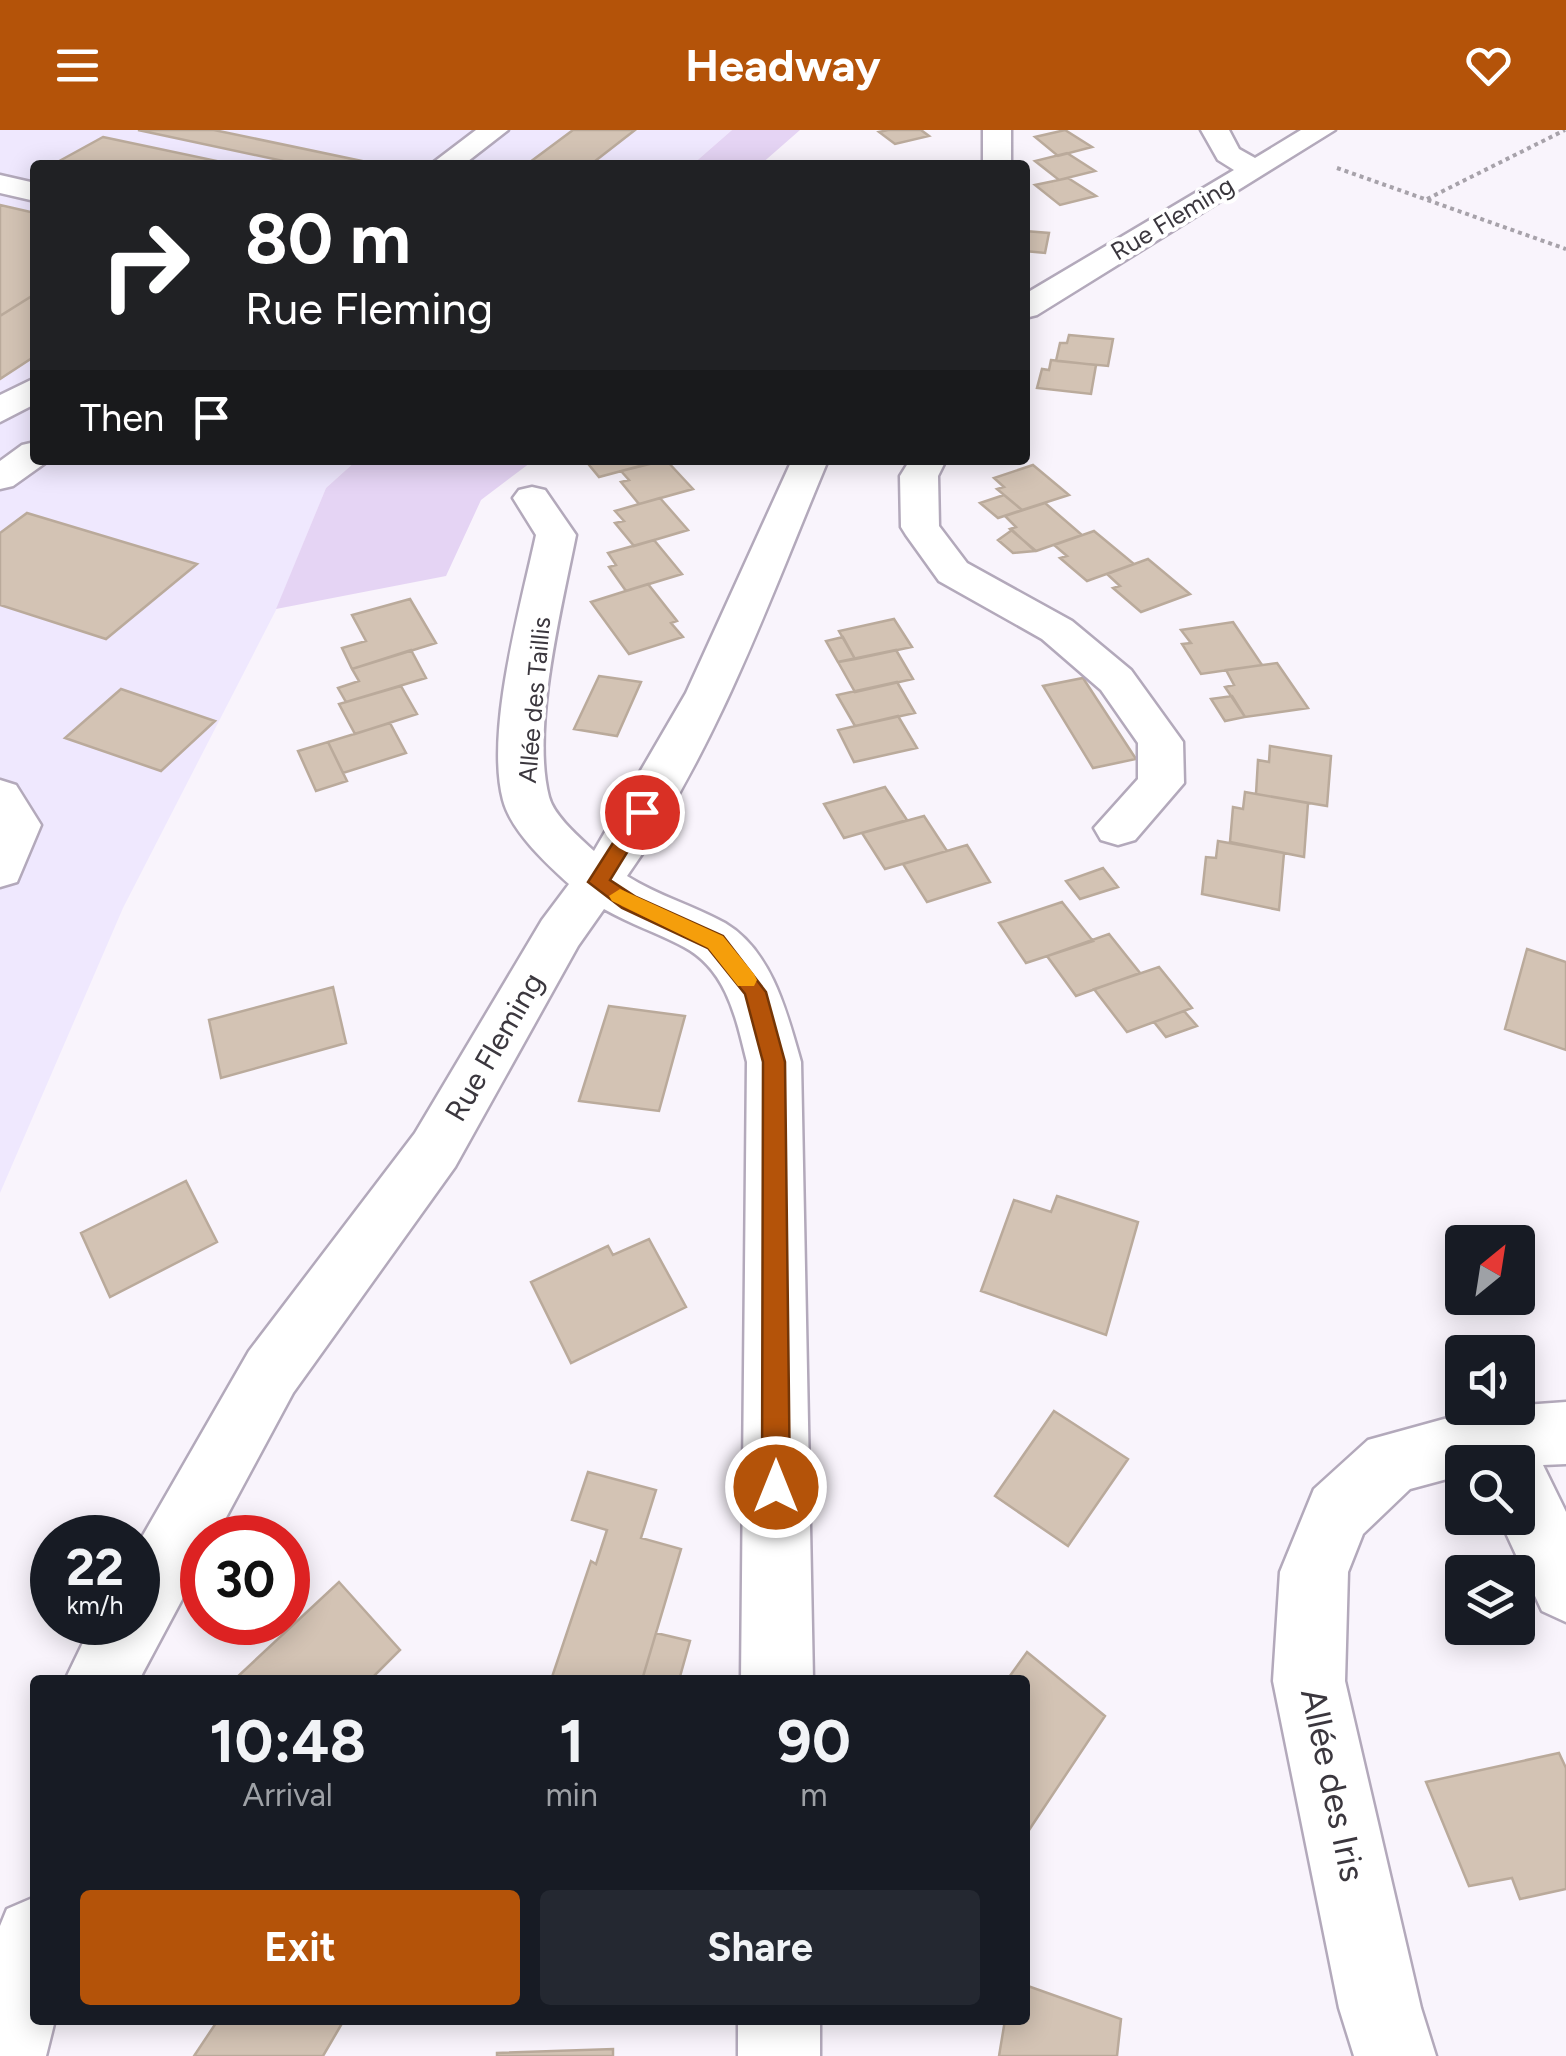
<!DOCTYPE html>
<html lang="en">
<head>
<meta charset="utf-8">
<style>
	:root { --surface:#171b24; --page:#242831; --text:#f1f3f6; --muted:#9ea1a6; --accent:#b45309 }
	body { margin:0; font-family:Figtree,sans-serif; background:var(--page); color:var(--text); height:100vh; display:flex; flex-direction:column; font-size:38px; white-space:nowrap }
	* { box-sizing:border-box; margin:0 }
	p { font-size:32px; color:var(--muted) }
	.icon { flex:none; width:55px; height:55px; fill:none; stroke:currentColor; stroke-width:2; stroke-linecap:round; stroke-linejoin:round }
	.map { position:relative; flex:1; overflow:hidden }
	.sheet { position:absolute; left:30px; top:1545px; width:1000px; height:350px; display:flex; flex-direction:column; background:var(--surface); border-radius:10px; box-shadow:0 5px 25px #0003 }
	.sheet>* { flex:none }
	.top-card { position:absolute; left:30px; top:30px; width:1000px; height:305px; border-radius:10px; box-shadow:0 5px 25px #0003; background:#202124; color:#fff; overflow:hidden }
	.needle { width:65px; rotate:30deg }
	.fabs { position:absolute; left:1445px; top:1095px; display:grid; gap:20px }
	.fabs a { display:grid; place-items:center; width:90px; height:90px; border-radius:10px; background:var(--surface); box-shadow:0 5px 25px #0003; font-size:50px }
	.speed { position:absolute; left:30px; top:1385px; display:flex; gap:20px; font-size:50px; font-weight:700; text-align:center }
	.speed>* { display:grid; place-content:center; width:130px; height:130px; border-radius:50%; background:var(--surface); box-shadow:0 5px 25px #0003; line-height:1 }
	.speed small { font-size:25px; font-weight:400 }
	.speed .limit { border:15px solid #d22; background:#fff; color:#111 }
	.pin { position:absolute; display:grid; place-items:center; width:85px; height:85px; color:#fff; margin:-42px; border:5px solid #fff; border-radius:50%; box-shadow:0 2px 10px #0007 }
	.me { position:absolute; width:110px; margin:-55px; rotate:0deg; stroke-linejoin:round; filter:drop-shadow(0 0 8px #0008) }
	.turn { display:flex; align-items:center; gap:35px; height:210px; padding:0 50px; font-size:45px }
	.turn .icon { width:130px; height:130px; stroke-width:2.5 }
	.turn b { display:block; font-size:70px; line-height:85px }
	.then { display:flex; align-items:center; height:95px; padding:0 50px; background:#0003; gap:20px; font-size:38px }
	.eta { display:flex; justify-content:space-evenly; align-items:center; height:170px; text-align:center }
	.eta b { font-size:60px; font-weight:700; line-height:70px }
	.button { display:flex; gap:20px; margin-top:auto; padding:20px 50px }
	.button a { flex:1; height:115px; border-radius:10px; background:var(--accent); color:#fff; font-size:40px; font-weight:700; line-height:115px; text-align:center }
	.button a+a { background:var(--page); color:var(--text) }
	header { display:flex; justify-content:space-between; align-items:center; height:130px; padding:0 50px; background:var(--accent); color:#fff; font-size:45px; font-weight:700 }
	.map>svg:first-child { display:block }
	.industrial { fill:#efe8fe }
	.green { fill:#e5d4f4 }
	.building { fill:#d3c3b4; stroke:#baaa9b; stroke-width:2.5 }
	.lines { fill:none; stroke-linecap:round; stroke-linejoin:round }
	.minor-casing { stroke:#b3a9bb; stroke-width:5 }
	.path { stroke:#a7a2aa; stroke-width:4; stroke-dasharray:4 4; stroke-linecap:butt }
	.minor { fill:#fff; fill-rule:evenodd }
	.route { fill:#b45309; stroke:#753606; stroke-width:2.5 }
	.slow { fill:#f59e0b }
	.labels { text-anchor:middle; dominant-baseline:central; stroke-width:8; stroke-linejoin:round; paint-order:stroke }
	.far-street-label { font-size:25px; fill:#3b373e; stroke:#fff }
	.street-label { font-size:30px; fill:#3b373e; stroke:#fff }
	.near-street-label { font-size:35px; fill:#3b373e; stroke:#fff }
</style>
</head>
<body>
<header><svg class="icon" aria-label="menu" viewBox="0 0 24 24"><path d="M4 6h16M4 12h16M4 18h16"/></svg>Headway<svg class="icon" aria-label="heart" viewBox="0 0 24 24"><path d="M12 20l-8-8c-3-5 5-10 8-4 3-6 11-1 8 4z"/></svg></header>
<div class="map">
<svg width="1566" height="1926" viewBox="0 0 1566 1926">
	<rect width="100%" height="100%" fill="#f9f4fc"/>
	<path class="industrial" d="M0 0H732L692 35H35V330H357L326 358 276 480 123 778 0 1063Z"/>
	<path class="green" d="M732 0H800L760 35H692Z
		M357 330H534L481 370 446 446 276 479 326 358Z"/>
	<path class="building" d="M138 0H214L381 35H302Z
		M573 0H635L590 35H526Z
		M888 0H921L929 6 895 14 879 2Z
		M1065 0 1092 17 1058 26 1035 7Z
		M103 7 217 31 211 35H52Z
		M1067 23 1095 41 1059 50 1035 31Z
		M1068 48 1096 66 1060 75 1035 55Z
		M0 75 35 83V164L0 186Z
		M1025 101 1049 103 1045 123 1025 121Z
		M35 164V226L0 249V186Z
		M1069 205 1113 209 1108 236 1056 231 1060 213H1067Z
		M1051 230 1096 235 1091 264 1037 258 1042 239 1049 240Z
		M585 330H648L651 333 599 347Z
		M666 330 693 359 639 374 621 352 629 350 621 341Z
		M1033 335 1069 365 1022 380 997 359 1004 357 994 348Z
		M1004 365 1022 380 998 388 980 373Z
		M660 368 688 400 634 416 615 393 624 391 615 381Z
		M1045 373 1082 405 1036 421 1010 399 1016 397 1005 386Z
		M27 383 197 434 106 509 0 475V403Z
		M1012 400 1035 421 1013 423 998 410Z
		M1094 401 1134 434 1087 451 1060 428 1067 426 1054 415Z
		M654 410 682 444 626 461 609 437 616 435 608 423Z
		M1148 429 1190 464 1141 482 1113 458 1120 456 1107 444Z
		M648 454 677 491 671 493 683 507 629 524 591 472Z
		M410 469 436 513 352 539 342 518 366 511 352 485Z
		M894 489 912 517 855 529 839 501Z
		M1233 492 1262 535 1201 544 1182 514 1191 513 1181 500Z
		M843 507 855 529 838 532 826 511Z
		M411 520 426 548 346 572 338 558 359 551 352 539Z
		M896 520 913 549 855 562 838 532Z
		M1277 533 1308 578 1245 587 1225 557 1234 555 1226 540Z
		M599 546 641 552 617 606 574 599Z
		M1083 548 1136 629 1093 638 1043 556Z
		M897 552 915 583 855 596 837 565Z
		M401 556 417 584 355 604 339 574Z
		M121 559 215 591 161 641 65 608Z
		M1232 566 1245 587 1225 591 1211 569Z
		M898 586 917 618 854 632 838 600Z
		M390 593 406 623 343 643 328 612Z
		M328 612 347 651 316 661 298 621Z
		M1270 616 1331 626 1327 676 1256 664 1258 630 1269 632Z
		M885 657 907 690 844 708 824 674Z
		M1245 662 1308 673 1304 727 1230 712 1233 677 1243 679Z
		M924 686 947 721 885 739 862 703Z
		M1218 711 1284 723 1279 780 1202 764 1206 727 1216 728Z
		M967 715 990 752 927 772 903 734Z
		M1103 738 1118 757 1080 769 1066 751Z
		M1062 772 1093 811 1026 833 999 793Z
		M1109 804 1140 843 1076 866 1047 826Z
		M1527 819 1566 832V920L1505 899Z
		M1159 837 1192 878 1127 902 1094 859Z
		M333 857 346 913 221 948 209 890Z
		M609 876 685 886 659 981 579 971Z
		M1184 881 1197 896 1166 907 1154 892Z
		M186 1051 217 1112 110 1167 81 1103Z
		M1057 1066 1138 1092 1106 1205 981 1161 1014 1070 1051 1082Z
		M649 1109 686 1177 571 1233 531 1152 608 1116 613 1125Z
		M1054 1281 1128 1329 1068 1416 995 1366Z
		M588 1342 656 1360 641 1408 681 1419 642 1550H551L591 1431 596 1434 607 1400 572 1390Z
		M339 1452 400 1520 370 1550H234Z
		M656 1503 690 1511 679 1550H642Z
		M1027 1522 1105 1586 1025 1706V1550H1007Z
		M1559 1623 1566 1638V1759L1520 1769 1512 1748 1469 1756 1426 1652Z
		M1025 1855 1121 1889 1117 1926H999L1005 1890H1025Z
		M218 1890H344L323 1926H194Z
		M613 1919V1926H497V1923Z"/>
	<g class="lines">
		<defs>
			<path id="minor" d="M476 0H508L463 35H430Z
				M983 0H1011V35H983Z
				M1201 0H1229L1239 19 1255 28 1301 0H1335L1037 185 1025 188V164L1234 40 1218 30Z
				M0 45 35 53V71L0 63Z
				M35 248V274L0 292V265Z
				M35 312V330L48 331 13 356 0 359V331L22 315Z
				M792 330H828C769 471 716 621 627 746 658 766 693 775 725 793 772 821 787 883 801 932L813 1550H741L747 932C736 888 727 840 684 817 658 803 630 794 604 779L578 816 455 1037 293 1263 215 1408H202V1432L139 1550H65L93 1492H138V1414L249 1221 415 1003 542 790 569 754C546 733 511 701 503 670 485 601 521 475 536 405L513 368 519 360 532 357 545 360 576 405C562 476 531 598 549 667 554 686 580 708 594 721L686 563Z
				M910 330H946L938 346 939 396 967 433 1072 491 1131 540 1183 612 1184 653 1135 710 1118 715 1101 710 1094 698 1138 649V613L1101 560 1042 509 939 451 906 405 901 397 900 346Z
				M0 650 16 655 41 695 17 752 0 757Z
				M1566 1272V1334L1543 1335 1566 1382V1492L1542 1481 1499 1388H1518V1332H1462V1345L1410 1359 1363 1404 1348 1442 1345 1551 1421 1878 1436 1926H1354L1339 1878 1273 1551 1280 1442 1314 1359 1368 1310 1484 1278Z
				M35 1767V1890H55L46 1926H0V1796L7 1779Z
				M738 1890H820V1926H738Z"/>
		</defs>
		<use href="#minor" class="minor-casing"/>
		<path class="path" d="M1337 38 1566 119
			M1427 69 1565 0"/>
		<use href="#minor" class="minor"/>
	</g>
	<path class="route" d="M642 676 652 682 610 750 636 767 723 806 766 862 785 932 790 1357 786 1366 776 1370 766 1366 762 1357 763 932 745 864 708 818 622 778 588 752 636 677Z"/>
	<path class="slow" d="M620 759 723 806 754 844 757 850 754 856H738L708 818 612 771 609 766Z"/>
	<g class="labels">
		<g class="far-street-label">
			<text transform="translate(1172 88) rotate(-31)">Rue Fleming</text>
			<text transform="translate(534 570) rotate(-85)">Allée des Taillis</text>
		</g>
		<g class="street-label">
			<text transform="translate(494 917) rotate(-60)">Rue Fleming</text>
		</g>
		<g class="near-street-label">
			<text transform="translate(1333 1655) rotate(78)">Allée des Iris</text>
		</g>
	</g>
</svg>
<div class="fabs">
<a><svg class="needle" viewBox="-14 -14 28 28"><path d="M0-13l5 13h-10z" fill="#e53935"/><path d="M0 13l5-13h-10z" fill="#9ea1a6"/></svg></a>
<a><svg class="icon" aria-label="sound" viewBox="0 0 24 24"><path d="M4 9h4l5-4v14l-5-4H4zM17 9q2 3 0 6"/></svg></a>
<a><svg class="icon" aria-label="search" viewBox="0 0 24 24"><circle cx="10" cy="10" r="6"/><path d="M15 15l6 6"/></svg></a>
<a><svg class="icon" aria-label="layers" viewBox="0 0 24 24"><path d="M12 4l9 5-9 5-9-5zM3 14l9 5 9-5"/></svg></a>
</div>
<div class="speed"><div>22<small>km/h</small></div><div class="limit">30</div></div>
<div class="pin" style="left:642px;top:682px;background:#d93025"><svg class="icon" aria-label="arrive" viewBox="0 0 24 24"><path d="M6 21V4h12l-3 4 3 4H6"/></svg></div>
<svg class="me" style="left:776px;top:1357px" viewBox="-20 -20 40 40"><circle r="17" fill="#b45309" stroke="#fff" stroke-width="3"/><path d="M0-11L8 9 0 5-8 9z" fill="#fff"/></svg>
<div class="top-card">
<div class="turn"><svg class="icon" aria-label="right" viewBox="0 0 24 24"><path d="M7 20v-9h11M14 6l5 5-5 5"/></svg><div><b>80 m</b>Rue Fleming</div></div>
<div class="then">Then<svg class="icon" aria-label="arrive" viewBox="0 0 24 24"><path d="M6 21V4h12l-3 4 3 4H6"/></svg></div>
</div>
<section class="sheet">
<div class="eta">
<div><b>10:48</b><p>Arrival</p></div>
<div><b>1</b><p>min</p></div>
<div><b>90</b><p>m</p></div>
</div>
<div class="button"><a>Exit</a><a>Share</a></div>
</section>
</div>
</body>
</html>
